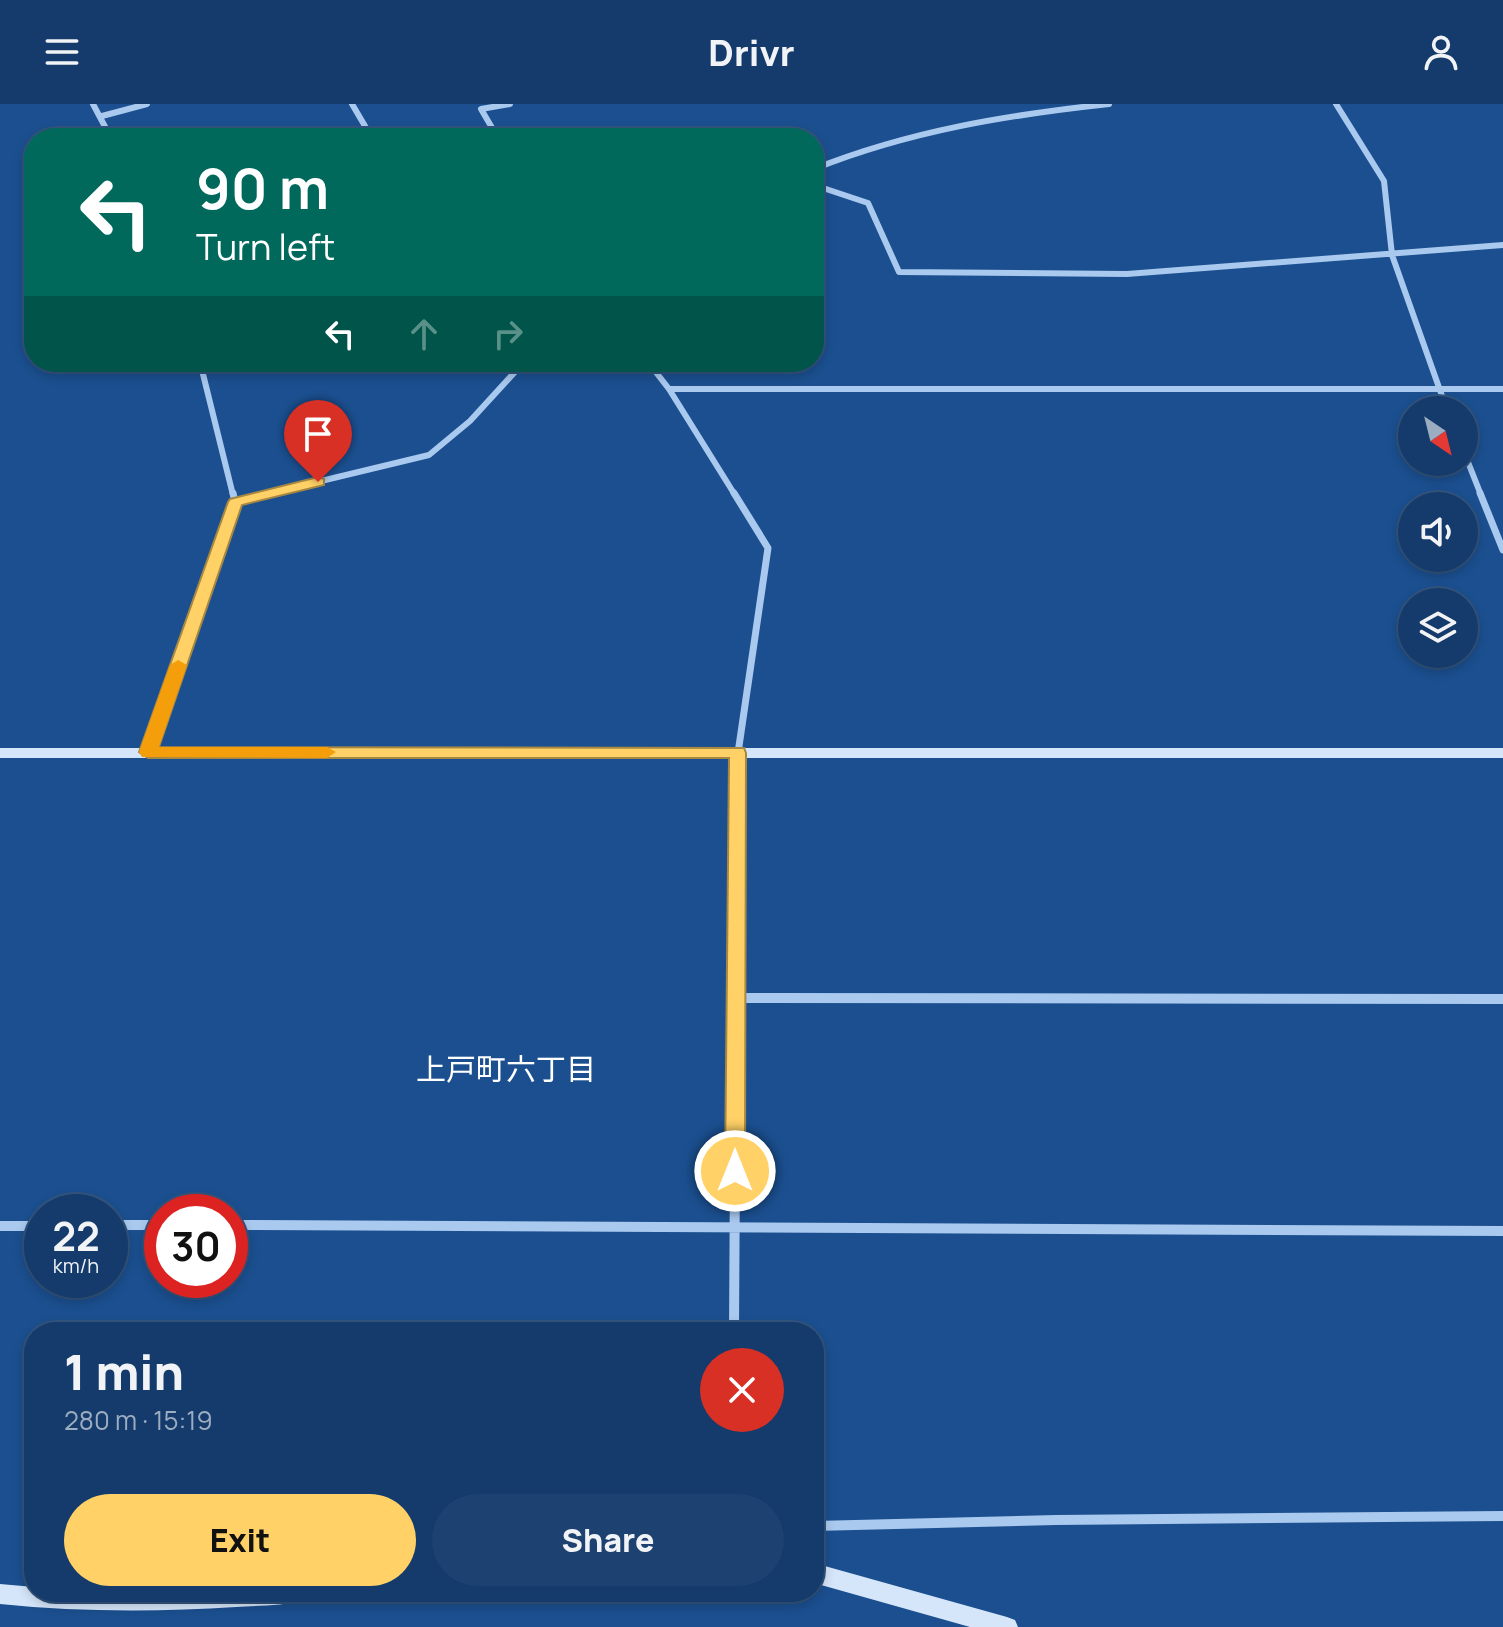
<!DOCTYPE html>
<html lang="en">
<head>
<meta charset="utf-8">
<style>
	:root { --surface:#143b6b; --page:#1d4271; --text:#f1f3f6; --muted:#9dadc1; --line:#33557e; --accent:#ffd166 }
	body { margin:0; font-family:Manrope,"Noto Sans JP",sans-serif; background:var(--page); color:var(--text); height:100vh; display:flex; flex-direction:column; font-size:30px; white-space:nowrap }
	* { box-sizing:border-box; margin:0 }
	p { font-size:26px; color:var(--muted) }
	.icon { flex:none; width:44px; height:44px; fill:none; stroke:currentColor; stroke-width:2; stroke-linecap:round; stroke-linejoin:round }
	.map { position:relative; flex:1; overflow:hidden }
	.side { position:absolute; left:24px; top:1218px; width:800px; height:280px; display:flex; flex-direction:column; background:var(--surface); border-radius:32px; box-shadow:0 4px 12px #0003,0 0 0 2px var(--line) }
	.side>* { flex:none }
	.hud { position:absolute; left:24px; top:24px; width:800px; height:244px; border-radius:32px; box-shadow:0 4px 12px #0003,0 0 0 2px var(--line); background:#00695c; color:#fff; overflow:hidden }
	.needle { width:52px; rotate:145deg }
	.buttons { position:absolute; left:1398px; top:292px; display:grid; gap:16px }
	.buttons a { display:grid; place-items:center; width:80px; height:80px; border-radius:50%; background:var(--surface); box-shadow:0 4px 12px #0003,0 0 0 2px var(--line); font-size:40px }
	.speed { position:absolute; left:24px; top:1090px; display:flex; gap:16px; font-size:40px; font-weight:700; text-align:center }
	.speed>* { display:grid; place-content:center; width:104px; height:104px; border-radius:50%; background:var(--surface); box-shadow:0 4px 12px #0003,0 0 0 2px var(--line); line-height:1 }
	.speed small { font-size:20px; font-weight:400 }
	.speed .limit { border:12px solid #d22; background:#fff; color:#111 }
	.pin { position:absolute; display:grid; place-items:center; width:68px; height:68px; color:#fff; margin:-82px -34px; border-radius:50% 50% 50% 0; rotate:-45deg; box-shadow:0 0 8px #0007 }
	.pin .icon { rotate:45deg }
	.me { position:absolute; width:88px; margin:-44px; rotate:0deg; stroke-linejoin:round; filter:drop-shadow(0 0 6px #0008) }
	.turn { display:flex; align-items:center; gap:28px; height:168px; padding:0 40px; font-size:36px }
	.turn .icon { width:104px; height:104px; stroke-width:2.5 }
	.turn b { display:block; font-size:56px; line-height:68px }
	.lanes { display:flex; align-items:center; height:76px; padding:0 40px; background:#0003; justify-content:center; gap:40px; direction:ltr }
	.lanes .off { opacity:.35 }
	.round { display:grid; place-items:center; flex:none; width:84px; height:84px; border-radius:42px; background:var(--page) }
	.head { display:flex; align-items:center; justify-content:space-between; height:136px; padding:0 40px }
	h1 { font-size:48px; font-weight:800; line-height:60px }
	.cta { display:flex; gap:16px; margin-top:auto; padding:16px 40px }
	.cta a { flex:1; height:92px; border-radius:48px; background:var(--accent); color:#111; font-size:32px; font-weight:800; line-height:92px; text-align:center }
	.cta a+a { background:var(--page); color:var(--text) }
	header { display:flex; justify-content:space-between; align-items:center; height:104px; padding:0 40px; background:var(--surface); font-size:36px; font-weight:800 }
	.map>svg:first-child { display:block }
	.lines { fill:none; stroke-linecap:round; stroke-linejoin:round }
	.street-far2 { stroke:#a9c9ee; stroke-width:6 }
	.street-far1 { stroke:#a9c9ee; stroke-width:7 }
	.street { stroke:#a9c9ee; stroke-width:10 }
	.secondary { fill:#d6e6fa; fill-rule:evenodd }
	.route { fill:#ffd166; stroke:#a68842; stroke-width:2 }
	.slow { fill:#f59e0b }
	.labels { text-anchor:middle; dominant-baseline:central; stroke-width:8; stroke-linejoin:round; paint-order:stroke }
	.neighbourhood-label { font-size:30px; fill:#fff; stroke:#1b4f8f }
</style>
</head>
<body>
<header><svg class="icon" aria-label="menu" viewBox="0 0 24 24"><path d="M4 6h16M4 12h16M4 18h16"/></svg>Drivr<svg class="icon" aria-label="person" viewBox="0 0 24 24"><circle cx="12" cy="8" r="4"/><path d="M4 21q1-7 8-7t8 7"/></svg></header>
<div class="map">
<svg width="1503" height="1523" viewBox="0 0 1503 1523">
	<rect width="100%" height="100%" fill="#1b4f8f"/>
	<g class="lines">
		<path class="street-far2" d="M93 0 111 34
			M352 0 372 34
			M1336 0 1384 77 1392 151 1447 306
			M102 12 147 0
			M498 34 481 5 510 0
			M814 65C909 27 1007 11 1109 0
			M814 81 868 99 899 168 1127 170 1503 141
			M200 258 233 391
			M648 258 669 285 735 391
			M669 285H1503
			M1464 348 1481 391
			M263 391 429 351 470 317 524 258"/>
		<path class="street-far1" d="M734 389 768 444 738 649 736 889
			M1480 389 1503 446
			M235 398 271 389
			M148 648 235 398 233 389"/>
		<path class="street" d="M736 894 1503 895
			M110 1121H162
			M230 1121 1503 1127
			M0 1122H42
			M734 1228 736 887
			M814 1422 1056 1416 1503 1412"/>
		<path class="secondary" d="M0 644H1503V654H0Z
			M814 1459 1007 1513 1015 1516 1018 1523H970L814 1479Z
			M0 1480 34 1483V1488H307L304 1495C284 1503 257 1501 236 1503 157 1508 79 1508 0 1500Z"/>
	</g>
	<path class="route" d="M318 373 324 375V381L242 401 159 643 744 644 746 649 745 1067 742 1073 735 1076 728 1073 725 1067 729 654H148L139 648 228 398 230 395Z"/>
	<path class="slow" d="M178 556 187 561 159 643H327L336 648 327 654 142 653 139 648 170 561Z"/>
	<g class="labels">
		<g class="neighbourhood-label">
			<text x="506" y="964">上戸町六丁目</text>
		</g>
	</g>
</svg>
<div class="buttons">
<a><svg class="needle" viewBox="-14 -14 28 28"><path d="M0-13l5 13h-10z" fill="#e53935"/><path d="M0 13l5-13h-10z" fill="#9dadc1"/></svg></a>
<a><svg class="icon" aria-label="sound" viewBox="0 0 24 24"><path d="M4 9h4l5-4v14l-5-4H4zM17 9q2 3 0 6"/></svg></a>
<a><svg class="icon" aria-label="layers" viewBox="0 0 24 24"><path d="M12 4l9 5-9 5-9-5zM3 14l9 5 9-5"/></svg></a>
</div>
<div class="speed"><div>22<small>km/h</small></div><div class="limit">30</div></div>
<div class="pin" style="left:318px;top:378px;background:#d93025"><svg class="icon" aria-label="arrive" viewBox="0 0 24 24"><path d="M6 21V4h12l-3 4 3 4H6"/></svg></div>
<svg class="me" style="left:735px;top:1067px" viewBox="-20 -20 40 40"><circle r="17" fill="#ffd166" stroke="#fff" stroke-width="3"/><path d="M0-11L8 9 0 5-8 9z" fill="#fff"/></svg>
<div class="hud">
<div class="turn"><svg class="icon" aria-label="left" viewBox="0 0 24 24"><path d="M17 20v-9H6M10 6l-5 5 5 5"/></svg><div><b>90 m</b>Turn left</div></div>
<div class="lanes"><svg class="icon" aria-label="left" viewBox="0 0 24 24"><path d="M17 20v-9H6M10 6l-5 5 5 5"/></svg><svg class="icon off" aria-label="ahead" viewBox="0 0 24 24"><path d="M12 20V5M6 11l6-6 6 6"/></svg><svg class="icon off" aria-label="right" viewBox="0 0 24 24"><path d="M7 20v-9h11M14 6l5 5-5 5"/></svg></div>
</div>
<section class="side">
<div class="head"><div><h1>1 min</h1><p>280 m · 15:19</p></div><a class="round" style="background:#d93025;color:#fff"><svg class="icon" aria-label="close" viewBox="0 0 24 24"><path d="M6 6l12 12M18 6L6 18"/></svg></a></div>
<div class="cta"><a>Exit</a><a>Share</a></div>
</section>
</div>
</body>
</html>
